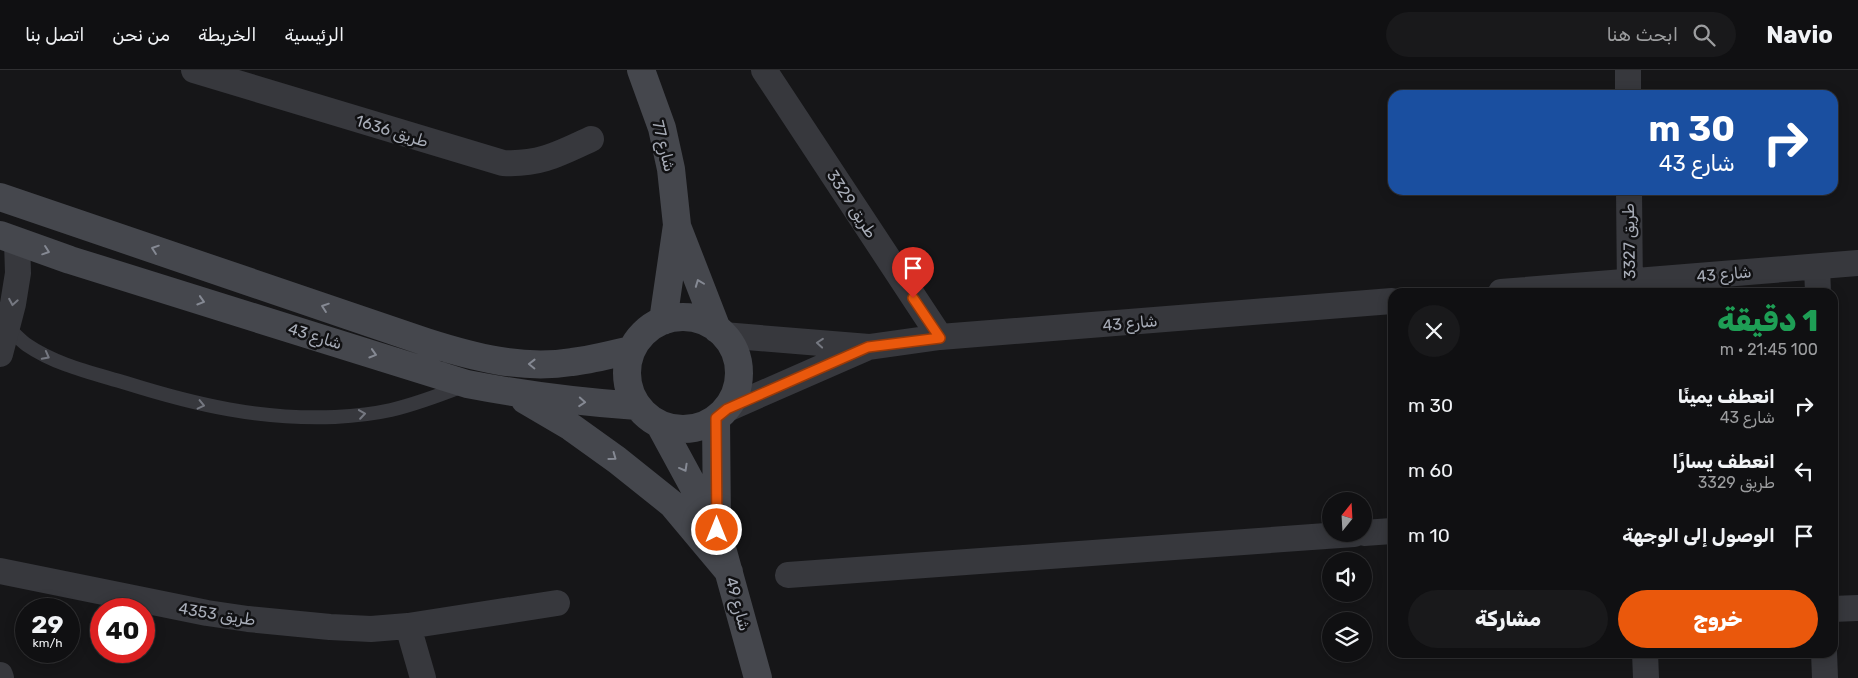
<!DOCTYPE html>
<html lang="ar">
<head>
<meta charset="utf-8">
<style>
	:root { --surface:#101012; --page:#19191b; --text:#f1f3f6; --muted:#9c9d9f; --line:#303032; --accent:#ea580c }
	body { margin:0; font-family:Rubik,"Noto Naskh Arabic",sans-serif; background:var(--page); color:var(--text); direction:rtl; height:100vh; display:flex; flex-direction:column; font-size:19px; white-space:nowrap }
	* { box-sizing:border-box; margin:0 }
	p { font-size:16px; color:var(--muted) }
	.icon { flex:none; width:28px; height:28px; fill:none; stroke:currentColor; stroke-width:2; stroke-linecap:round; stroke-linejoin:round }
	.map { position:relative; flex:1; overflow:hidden; direction:ltr }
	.side { position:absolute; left:1388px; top:218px; width:450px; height:370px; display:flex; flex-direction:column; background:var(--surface); border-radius:15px; box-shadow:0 2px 12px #0003,0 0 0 1px var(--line); direction:rtl }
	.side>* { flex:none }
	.banner { position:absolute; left:1388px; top:20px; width:450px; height:105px; border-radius:15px; box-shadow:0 2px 12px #0003,0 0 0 1px var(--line); direction:rtl; background:#1a4fa0; color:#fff; overflow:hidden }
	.needle { width:32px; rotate:18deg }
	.controls { position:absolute; left:1322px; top:422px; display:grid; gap:10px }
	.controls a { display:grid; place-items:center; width:50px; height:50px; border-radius:50%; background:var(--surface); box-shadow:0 2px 12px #0003,0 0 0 1px var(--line); font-size:25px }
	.speed { position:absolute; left:15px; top:528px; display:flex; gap:10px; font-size:25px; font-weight:700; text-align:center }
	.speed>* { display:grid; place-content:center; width:65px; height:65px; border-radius:50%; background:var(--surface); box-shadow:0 2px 12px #0003,0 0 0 1px var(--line); line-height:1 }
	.speed small { font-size:12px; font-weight:400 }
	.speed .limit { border:8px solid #d22; background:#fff; color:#111 }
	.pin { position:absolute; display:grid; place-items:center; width:42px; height:42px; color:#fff; margin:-51px -21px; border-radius:50% 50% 50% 0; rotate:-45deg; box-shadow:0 0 5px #0007 }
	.pin .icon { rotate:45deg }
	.me { position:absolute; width:55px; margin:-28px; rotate:0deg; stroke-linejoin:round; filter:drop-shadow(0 0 4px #0008) }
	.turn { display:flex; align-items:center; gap:18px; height:105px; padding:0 20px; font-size:22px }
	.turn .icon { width:65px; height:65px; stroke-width:2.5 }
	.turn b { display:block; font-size:35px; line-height:42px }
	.round { display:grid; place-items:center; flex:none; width:52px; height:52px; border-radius:26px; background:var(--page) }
	.head { display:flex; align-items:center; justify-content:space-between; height:85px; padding:0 20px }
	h1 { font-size:30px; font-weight:800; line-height:38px; color:#1e9e55 }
	.primary-button { display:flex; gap:10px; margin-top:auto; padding:10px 20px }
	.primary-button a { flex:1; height:58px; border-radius:30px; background:var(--accent); color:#fff; font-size:20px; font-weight:800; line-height:58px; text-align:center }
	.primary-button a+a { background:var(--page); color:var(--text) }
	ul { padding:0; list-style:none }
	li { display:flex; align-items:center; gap:15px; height:65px; padding:0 20px }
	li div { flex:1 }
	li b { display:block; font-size:19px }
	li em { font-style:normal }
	header { display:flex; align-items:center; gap:30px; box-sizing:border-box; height:70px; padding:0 25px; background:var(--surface); border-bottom:1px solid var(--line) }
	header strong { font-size:24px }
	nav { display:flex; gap:28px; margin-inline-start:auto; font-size:18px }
	.search { width:350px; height:45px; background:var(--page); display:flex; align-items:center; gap:12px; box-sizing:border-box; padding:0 18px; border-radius:28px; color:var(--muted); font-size:19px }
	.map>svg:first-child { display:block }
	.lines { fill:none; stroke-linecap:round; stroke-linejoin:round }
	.lane { stroke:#37383d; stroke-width:14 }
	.street { stroke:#37383d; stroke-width:26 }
	.secondary { stroke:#45474d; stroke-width:28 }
	.oneway { stroke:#858993 }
	.oneway2 { stroke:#757881 }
	.route-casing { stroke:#983908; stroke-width:12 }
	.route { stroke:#ea580c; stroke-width:9 }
	.labels { text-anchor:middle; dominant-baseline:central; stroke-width:5; stroke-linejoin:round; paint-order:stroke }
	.street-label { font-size:16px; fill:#a8adb8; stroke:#111113 }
</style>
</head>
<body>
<header>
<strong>Navio</strong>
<div class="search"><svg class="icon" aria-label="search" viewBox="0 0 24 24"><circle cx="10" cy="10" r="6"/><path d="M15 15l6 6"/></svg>ابحث هنا</div>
<nav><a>الرئيسية</a><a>الخريطة</a><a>من نحن</a><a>اتصل بنا</a></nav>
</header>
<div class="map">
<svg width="1858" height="608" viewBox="0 0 1858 608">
	<rect width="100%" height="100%" fill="#161618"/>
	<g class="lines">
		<path class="lane" d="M7 257C14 263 20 270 27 275 56 295 93 303 126 313 196 335 261 350 335 347 353 346 373 344 391 340 416 334 440 325 463 316"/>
		<path class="street" d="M194 0 503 93C539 95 559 84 591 69
			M764 0 940 267
			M1628 0V25
			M1629 120 1630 222
			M1817 197 1818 222
			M1501 222 1858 193
			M723 265 869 277 940 267 1392 231
			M0 284 13 234 18 203 17 171
			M727 339 866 278
			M1364 463 1392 461
			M0 501 207 543 248 549 330 557 371 559 408 556 557 533
			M788 505 1354 464
			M1832 539 1858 538
			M408 556 423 608
			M1645 582 1646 608
			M1824 582 1825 608
			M0 605 1 608"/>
		<path class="secondary" d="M641 0 662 58 671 99 677 155 663 251
			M0 127 426 272C473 287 522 300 572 292 592 290 612 284 632 280
			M677 156 717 259
			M0 165 70 190 467 314C524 325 580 332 637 336
			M627 303a56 56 0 1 1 112 0a56 56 0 1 1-112 0Z
			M525 330 571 357 617 390 672 434 729 502
			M716 348 717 456
			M660 355 717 460 758 608"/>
	</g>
	<defs><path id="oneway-chevron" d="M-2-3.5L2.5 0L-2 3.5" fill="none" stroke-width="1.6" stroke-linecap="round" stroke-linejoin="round" transform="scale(1.25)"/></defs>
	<g class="oneway">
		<use href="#oneway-chevron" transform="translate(155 179) rotate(-161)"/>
		<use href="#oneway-chevron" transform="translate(46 181) rotate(19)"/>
		<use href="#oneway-chevron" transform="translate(699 213) rotate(-111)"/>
		<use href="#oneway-chevron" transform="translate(201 231) rotate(17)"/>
		<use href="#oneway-chevron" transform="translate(325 237) rotate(-161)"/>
		<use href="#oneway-chevron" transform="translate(373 284) rotate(17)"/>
		<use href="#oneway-chevron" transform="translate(532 294) rotate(-179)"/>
		<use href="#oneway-chevron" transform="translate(582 332) rotate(4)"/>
		<use href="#oneway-chevron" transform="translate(613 387) rotate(36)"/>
		<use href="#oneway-chevron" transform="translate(684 398) rotate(61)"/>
	</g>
	<g class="oneway2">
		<use href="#oneway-chevron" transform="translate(13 232) rotate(100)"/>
		<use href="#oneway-chevron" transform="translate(820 273) rotate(-175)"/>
		<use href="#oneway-chevron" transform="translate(46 286) rotate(28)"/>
		<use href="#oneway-chevron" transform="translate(201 335) rotate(13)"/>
		<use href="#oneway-chevron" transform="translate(362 344) rotate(-8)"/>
	</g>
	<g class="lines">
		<defs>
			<path id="route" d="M717 460 716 348 727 339 868 277 940 268 913 228"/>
		</defs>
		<use href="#route" class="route-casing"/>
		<use href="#route" class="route"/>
	</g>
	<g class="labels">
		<g class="street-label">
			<text transform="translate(392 61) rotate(17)">طريق 1636</text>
			<text transform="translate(664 76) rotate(76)">شارع 77</text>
			<text transform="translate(852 134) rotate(57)">طريق 3329</text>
			<text transform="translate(1629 171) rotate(-91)">طريق 3327</text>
			<text transform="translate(1724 204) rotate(-5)">شارع 43</text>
			<text transform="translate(1130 253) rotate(-5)">شارع 43</text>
			<text transform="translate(315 266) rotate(17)">شارع 43</text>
			<text transform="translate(738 534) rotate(75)">شارع 49</text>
			<text transform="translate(217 544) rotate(9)">طريق 4353</text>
		</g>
	</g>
</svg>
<div class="controls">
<a><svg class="needle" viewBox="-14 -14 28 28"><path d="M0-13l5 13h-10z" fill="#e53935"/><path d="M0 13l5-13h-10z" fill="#9c9d9f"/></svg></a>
<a><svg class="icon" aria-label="sound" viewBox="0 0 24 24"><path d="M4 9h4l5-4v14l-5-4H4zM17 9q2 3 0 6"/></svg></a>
<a><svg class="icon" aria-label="layers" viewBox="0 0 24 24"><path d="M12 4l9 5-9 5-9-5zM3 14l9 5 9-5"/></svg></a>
</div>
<div class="speed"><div>29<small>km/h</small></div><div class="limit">40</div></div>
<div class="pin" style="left:913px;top:228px;background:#d93025"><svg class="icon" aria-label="arrive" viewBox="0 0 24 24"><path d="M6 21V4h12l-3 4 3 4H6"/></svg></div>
<svg class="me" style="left:717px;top:460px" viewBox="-20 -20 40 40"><circle r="17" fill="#ea580c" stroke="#fff" stroke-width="3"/><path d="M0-11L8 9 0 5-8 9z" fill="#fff"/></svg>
<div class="banner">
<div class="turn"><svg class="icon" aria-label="right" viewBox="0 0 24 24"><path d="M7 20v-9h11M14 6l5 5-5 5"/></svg><div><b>30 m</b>شارع 43</div></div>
</div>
<section class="side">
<div class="head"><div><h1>1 دقيقة</h1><p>100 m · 21:45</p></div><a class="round"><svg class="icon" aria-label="close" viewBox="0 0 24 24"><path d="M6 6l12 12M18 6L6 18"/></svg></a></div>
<ul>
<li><svg class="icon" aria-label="right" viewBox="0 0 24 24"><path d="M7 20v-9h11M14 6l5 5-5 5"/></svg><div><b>انعطف يمينًا</b><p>شارع 43</p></div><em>30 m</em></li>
<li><svg class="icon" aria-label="left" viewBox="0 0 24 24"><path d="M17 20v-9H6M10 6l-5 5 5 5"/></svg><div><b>انعطف يسارًا</b><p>طريق 3329</p></div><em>60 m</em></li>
<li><svg class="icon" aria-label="arrive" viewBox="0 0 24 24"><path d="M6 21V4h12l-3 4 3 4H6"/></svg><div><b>الوصول إلى الوجهة</b></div><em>10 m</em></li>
</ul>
<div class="primary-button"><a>خروج</a><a>مشاركة</a></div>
</section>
</div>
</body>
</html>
